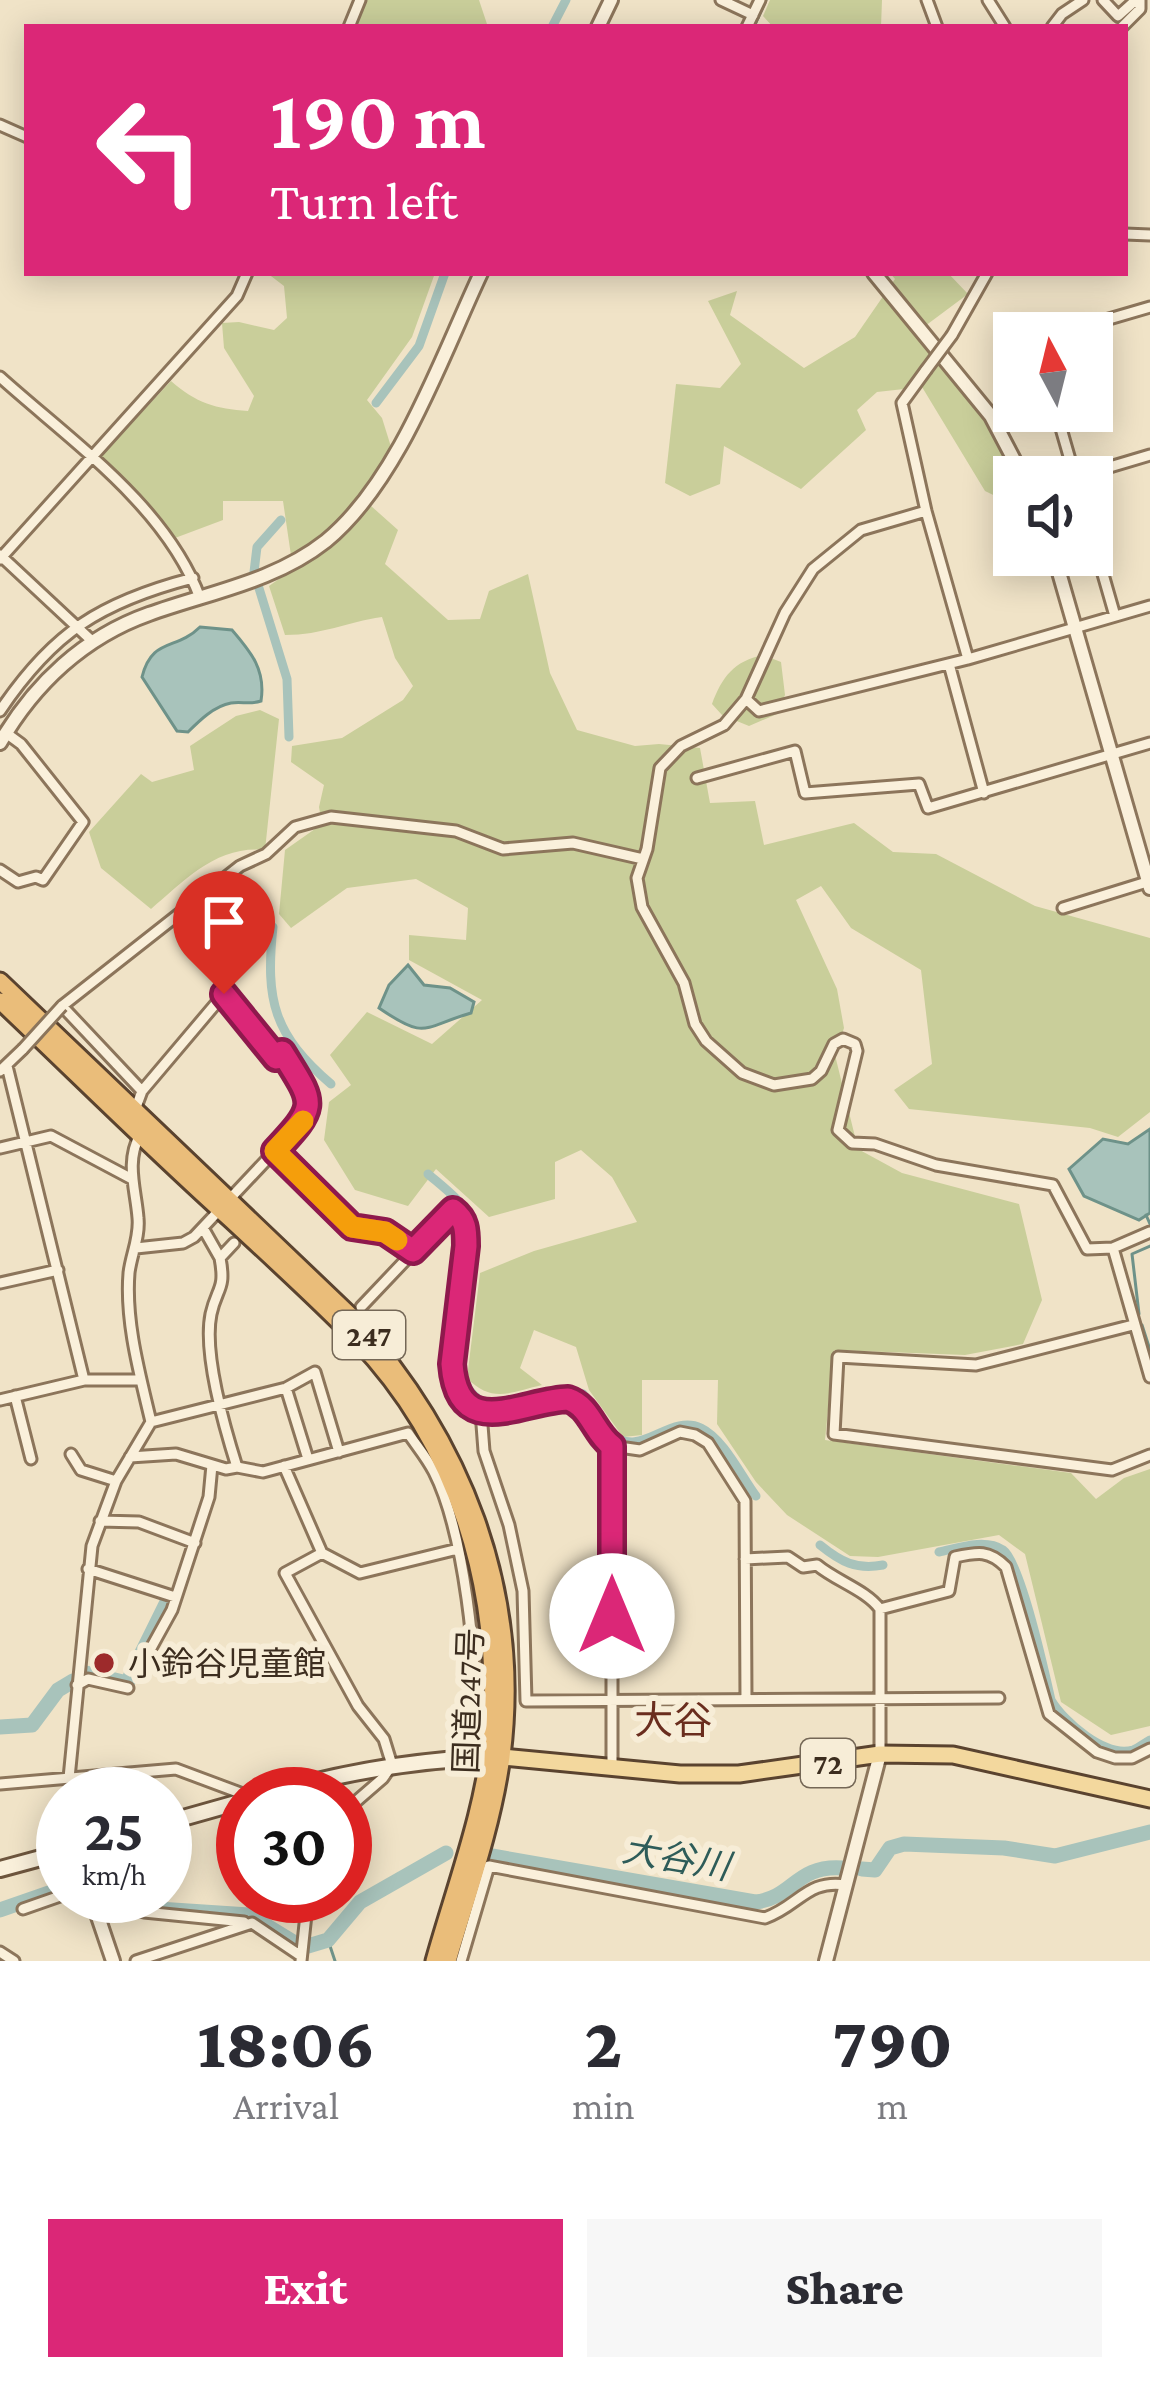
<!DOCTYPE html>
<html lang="en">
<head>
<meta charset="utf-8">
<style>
	:root { --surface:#fff; --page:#f7f7f7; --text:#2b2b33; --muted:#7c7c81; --accent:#db2777 }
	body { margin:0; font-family:"Crimson Pro","Noto Sans JP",serif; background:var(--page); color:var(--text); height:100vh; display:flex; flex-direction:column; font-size:45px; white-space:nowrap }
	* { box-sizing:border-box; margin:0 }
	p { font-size:39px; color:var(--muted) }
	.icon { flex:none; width:66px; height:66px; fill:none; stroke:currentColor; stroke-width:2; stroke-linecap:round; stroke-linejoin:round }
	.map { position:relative; height:1961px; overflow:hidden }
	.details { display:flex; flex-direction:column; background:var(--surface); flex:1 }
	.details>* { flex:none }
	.hud { position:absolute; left:24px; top:24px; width:1104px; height:252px; border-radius:0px; box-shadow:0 6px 30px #0003; background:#db2777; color:#fff; overflow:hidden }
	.needle { width:78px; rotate:353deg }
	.controls { position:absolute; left:993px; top:312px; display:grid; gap:24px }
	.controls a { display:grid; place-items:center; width:120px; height:120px; border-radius:0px; background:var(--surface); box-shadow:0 6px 30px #0003; font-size:60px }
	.speed { position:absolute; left:36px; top:1767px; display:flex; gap:24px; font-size:60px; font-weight:700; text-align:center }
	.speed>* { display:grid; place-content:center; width:156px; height:156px; border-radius:50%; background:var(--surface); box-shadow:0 6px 30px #0003; line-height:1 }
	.speed small { font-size:30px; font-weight:400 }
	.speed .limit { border:18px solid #d22; background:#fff; color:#111 }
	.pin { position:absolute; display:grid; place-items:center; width:102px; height:102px; color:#fff; margin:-123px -51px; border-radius:50% 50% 50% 0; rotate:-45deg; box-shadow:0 0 12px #0007 }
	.pin .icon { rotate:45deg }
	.me { position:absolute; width:132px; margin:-66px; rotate:0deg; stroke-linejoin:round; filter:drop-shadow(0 0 9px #0008) }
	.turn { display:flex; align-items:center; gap:42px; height:252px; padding:0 48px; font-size:54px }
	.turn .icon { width:156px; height:156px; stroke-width:2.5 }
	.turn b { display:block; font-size:84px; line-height:102px }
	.eta { display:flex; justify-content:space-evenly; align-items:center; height:204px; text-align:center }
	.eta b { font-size:72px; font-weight:800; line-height:84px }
	.cta { display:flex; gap:24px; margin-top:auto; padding:24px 48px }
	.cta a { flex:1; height:138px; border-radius:0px; background:var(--accent); color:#fff; font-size:48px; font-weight:800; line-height:138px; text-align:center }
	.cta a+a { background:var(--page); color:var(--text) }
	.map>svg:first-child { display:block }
	.green { fill:#c9ce9a }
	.water { fill:#a8c3bb; stroke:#6e9289; stroke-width:3 }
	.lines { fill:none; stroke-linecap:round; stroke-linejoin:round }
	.stream { stroke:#6e9289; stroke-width:3 }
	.canal { stroke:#a8c3bb; stroke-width:9 }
	.river { stroke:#a8c3bb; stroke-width:15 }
	.minor-casing { stroke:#8c755b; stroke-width:15 }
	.tertiary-casing { stroke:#8c755b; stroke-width:18 }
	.secondary-casing { stroke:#6e563e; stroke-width:20 }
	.primary-casing { stroke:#5a432f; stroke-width:21 }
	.trunk-casing { stroke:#5a432f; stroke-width:21 }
	.minor { stroke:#faf0db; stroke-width:9 }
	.tertiary { stroke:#faf0db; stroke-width:12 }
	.secondary { stroke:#faf0db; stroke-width:14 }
	.primary { stroke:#f3d89e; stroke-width:15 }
	.trunk { stroke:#eabd7a; stroke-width:15 }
	.minor-bridge-casing { stroke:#8c755b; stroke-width:15; stroke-linecap:butt }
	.minor-bridge { stroke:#faf0db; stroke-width:9 }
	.route-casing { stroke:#8e194d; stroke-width:30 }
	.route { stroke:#db2777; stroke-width:21 }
	.slow { stroke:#f59e0b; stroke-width:21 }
	.poi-dot { fill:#9d2a2b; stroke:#f7edd7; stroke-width:4.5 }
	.labels { text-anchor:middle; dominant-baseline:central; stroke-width:12; stroke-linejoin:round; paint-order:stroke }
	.shield { fill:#f7edd7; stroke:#746756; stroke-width:3 }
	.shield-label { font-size:30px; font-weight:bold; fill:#3c2d1f }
	.poi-label { font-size:33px; fill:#3c2d1f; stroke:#f7edd7; text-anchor:start }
	.street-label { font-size:33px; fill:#3c2d1f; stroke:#f7edd7 }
	.water-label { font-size:36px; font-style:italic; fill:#2e5c59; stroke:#f7edd7 }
	.quarter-label { font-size:39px; fill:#6a2d1e; stroke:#f7edd7 }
</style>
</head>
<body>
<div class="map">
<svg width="1150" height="1961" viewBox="0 0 1150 1961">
	<rect width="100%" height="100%" fill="#f0e3c7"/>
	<path class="green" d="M367 0H479L488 27H356Z
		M770 0H882L881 27H773L763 16Z
		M267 273H435L412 337 367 400 382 418 392 450 361 497 398 530 385 564 448 620 480 619 489 591 528 574 550 673 577 730 635 746 659 744 700 748 710 803 755 801 764 845 854 823 893 852 936 854 1035 906 1150 938V1112L1118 1137 1090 1128 909 1109 894 1090 932 1064 921 970 851 928 821 886 796 900 837 989 844 1028 835 1055 858 1149 902 1173 1019 1204 1042 1300 1023 1344 965 1355 834 1350 825 1440 1071 1473 1096 1499 1124 1478 1150 1469V1726L1111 1735 1061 1702 1025 1554 999 1535 878 1557 850 1556 787 1515 756 1482 717 1424 718 1380H642V1435L623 1437 589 1390 576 1347 534 1330 520 1368 542 1385C511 1392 492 1404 467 1378L480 1273 534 1251 637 1222 612 1177 581 1150 555 1162V1199L489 1217 436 1169 408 1206 355 1190 324 1140 329 1102 351 1085 330 1055 367 1012 432 1044 482 1000 409 960V935L466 940 468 908 416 879 347 888 291 928 279 914 285 850 322 824 319 807 324 785 291 762 292 746 342 738 403 700 413 686 395 658 382 617C346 622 323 635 285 635L269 586 293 569 283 501H223V520L175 538 141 496 99 458 171 381C196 403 216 409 248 411L254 396 224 348 222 323 239 322 274 330 287 318 284 286Z
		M890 273H948L968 294 917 332 980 409 1017 477 1014 505 985 491 922 387 877 392 857 410 866 430 801 489 724 446 720 484 690 496 665 483 676 384 720 388 741 364 708 301 737 291 730 315 804 368 855 337 895 279Z
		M763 655 781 662 785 695 777 714 749 726 722 715 712 704C722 677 734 661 763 655Z
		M260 710 279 719 265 850C217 845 185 880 151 909L101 868 89 832 141 774 152 782 194 770 190 746 236 716Z"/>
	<path class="water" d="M200 627 232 630C251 652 266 670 261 701 249 705 242 701 231 703 214 706 199 721 188 732L177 731 142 677C152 637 176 651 200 627Z
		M408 965 424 985 450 988 474 1002 471 1013C422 1027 427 1041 379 1008L389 985Z
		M1150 1129V1213L1139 1220 1084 1196 1069 1169 1103 1139 1128 1144Z"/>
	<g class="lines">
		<path class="stream" d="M754 27 766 0
			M1146 1215 1150 1224
			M1139 1314 1132 1254 1150 1246
			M1142 1325 1150 1350
			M328 1940 335 1961"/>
		<path class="canal" d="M552 27 566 0
			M376 403 419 346 445 273
			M281 520 257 547 254 572 287 679 289 737
			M273 927C265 1001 274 1035 331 1084
			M428 1174C443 1187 465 1203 473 1222 489 1262 427 1392 491 1404 523 1410 551 1387 583 1394 593 1406 599 1424 611 1434 641 1460 669 1413 701 1428 724 1439 741 1476 756 1496
			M820 1545C841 1562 856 1570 883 1565
			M939 1552C958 1548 985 1538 1003 1550 1021 1563 1045 1674 1051 1700 1064 1722 1105 1758 1133 1750 1139 1748 1144 1743 1150 1740"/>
		<path class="river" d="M83 1677 86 1673 127 1683 167 1602
			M0 1727 32 1725 58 1690 73 1681
			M492 1856 755 1902C794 1898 795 1865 842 1868
			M862 1869 875 1870 890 1848 904 1844 1004 1848 1055 1856 1150 1832
			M102 1896 158 1909 249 1915 298 1945
			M0 1910 63 1888
			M308 1946 328 1940 360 1902 446 1853"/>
		<defs>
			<path id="minor" d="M721 0 753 15
				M927 0 937 27
				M988 0 1005 27
				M1103 0 1118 16 1136 0
				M349 27 360 0
				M747 27 760 0
				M1052 27 1062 14 1083 0
				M1122 27 1140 9V0
				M0 125 27 137
				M1125 234 1150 235
				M1061 333 1150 307
				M952 335 987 273
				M926 370 902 403 926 511 968 659
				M0 377C71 441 166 506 200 598
				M1056 411 1075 477
				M1076 477 1150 455
				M926 511 861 530 813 569 785 613 746 699 724 725 681 746 660 768 647 849 637 878 642 907 684 983 695 1024 706 1041 742 1073 774 1085 812 1079 821 1071 834 1044 843 1039 855 1044 857 1051 838 1130 852 1143 875 1144 936 1165 1053 1185 1087 1249 1113 1248 1150 1232
				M1092 536 1115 616
				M0 555 92 641
				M0 559 237 296 247 273
				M949 664 984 793
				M746 699 759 711 968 659 1150 606
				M0 711C53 632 101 602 193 578
				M697 778 795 751 805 793 919 784 928 808 1150 743
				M0 870 18 882 36 877 43 880 83 822 21 744 6 733
				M1063 908 1150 881
				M7 1066 84 1380
				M0 1071 23 1049
				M142 1091 62 1006 240 866 266 854 295 827 331 817 456 831 503 849 573 843 643 859
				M135 1110 142 1091 224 994 276 1058 282 1052C296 1075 314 1093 304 1120L194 1237 183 1243 136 1248
				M140 1135C125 1162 136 1190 138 1218 140 1237 131 1255 129 1273 125 1322 140 1375 151 1422
				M0 1148 51 1136 132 1179
				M275 1151 352 1227 385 1232 413 1251
				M203 1228 220 1258
				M234 1243 220 1258C226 1290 217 1287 211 1314 203 1353 225 1429 237 1467
				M1113 1248 1150 1377
				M0 1283 58 1270
				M361 1307 453 1210 466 1228 452 1364 454 1381 462 1396 481 1412 503 1414 569 1399 587 1412 603 1439 612 1446 640 1450 680 1432 695 1435 708 1443 745 1501 746 1699
				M1133 1325 976 1365 838 1357 834 1434 1112 1470 1150 1455
				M286 1388 308 1459
				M15 1396 31 1459
				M0 1400 84 1380H141
				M481 1412 484 1451 509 1525 523 1591 526 1701 999 1698
				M71 1454 81 1470 116 1481
				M130 1457 176 1454 226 1469 237 1467 263 1472 408 1433C416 1445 427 1458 434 1472 463 1529 480 1666 473 1730
				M284 1466 322 1553 360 1573 458 1549
				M100 1521 139 1522 195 1543
				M322 1553 285 1573 358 1706 384 1739 392 1765 383 1778 345 1811
				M745 1559 788 1557 803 1567 817 1565C836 1581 866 1590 880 1609V1754
				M88 1569 175 1597
				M880 1609 949 1591 955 1557C978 1552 989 1550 1006 1567L1049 1714 1097 1752 1115 1758H1132L1150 1749
				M140 1668 172 1610 209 1497 212 1465
				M77 1685 88 1679 128 1688
				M612 1766V1446
				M69 1778 92 1546 116 1481 151 1422 286 1388 315 1372 339 1452
				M0 1784 176 1769 243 1794
				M72 1896 144 1912 244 1922
				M23 1909 63 1895
				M0 1952 14 1961
				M136 1961 252 1923 301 1956
				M301 1961 308 1896
				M461 1961 489 1866 765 1918C799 1906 807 1879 846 1885"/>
			<path id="tertiary" d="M598 27 611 0
				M874 273 991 416 1023 477
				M1054 555 1150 888
				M0 743C34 684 84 637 149 614 210 592 274 582 326 541 399 481 441 358 481 273
				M91 1896 113 1961
				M826 1961 880 1754"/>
			<path id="secondary" d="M268 1794C343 1772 419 1759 499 1757
				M165 1823 243 1801
				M0 1869 63 1852"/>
			<path id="primary" d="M502 1757 680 1774H739L880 1754 953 1755 1150 1799"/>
			<path id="trunk" d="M0 981 352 1317C462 1438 523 1590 502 1756 493 1825 468 1894 448 1961
				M0 1001C77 1074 152 1149 231 1220 273 1259 316 1298 356 1339 458 1445 500 1587 491 1732 486 1806 454 1889 434 1961"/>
		</defs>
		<use href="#minor" class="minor-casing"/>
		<use href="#tertiary" class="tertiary-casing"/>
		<use href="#secondary" class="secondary-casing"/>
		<use href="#primary" class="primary-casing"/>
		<use href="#trunk" class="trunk-casing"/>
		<use href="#minor" class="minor"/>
		<use href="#tertiary" class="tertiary"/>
		<use href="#secondary" class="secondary"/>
		<use href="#primary" class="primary"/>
		<use href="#trunk" class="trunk"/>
		<defs>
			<path id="minor-bridge" d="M926 370 952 335
				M23 1049 62 1006"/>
		</defs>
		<use href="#minor-bridge" class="minor-bridge-casing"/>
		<use href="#minor-bridge" class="minor-bridge"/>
	</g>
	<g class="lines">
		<defs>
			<path id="route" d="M224 994 276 1058 282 1052C315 1105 319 1104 275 1151L352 1227 385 1232 413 1251 453 1210C466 1220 466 1230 466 1246L452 1364C458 1444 523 1400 568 1399 590 1406 594 1433 612 1446V1616"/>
		</defs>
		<use href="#route" class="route-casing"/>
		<use href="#route" class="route"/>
		<path class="slow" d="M303 1121 275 1151 352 1227 385 1232 397 1240"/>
	</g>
	<circle class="poi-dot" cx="104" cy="1663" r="12"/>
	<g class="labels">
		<g class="shield">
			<rect x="333" y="1311" width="72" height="48" rx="9"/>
			<rect x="801" y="1739" width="54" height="48" rx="9"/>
		</g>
		<g class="shield-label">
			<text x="369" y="1335">247</text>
			<text x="828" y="1763">72</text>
		</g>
		<g class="poi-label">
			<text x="128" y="1663">小鈴谷児童館</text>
		</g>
		<g class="street-label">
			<text transform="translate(468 1701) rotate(-88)">国道247号</text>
		</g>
		<g class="water-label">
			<text transform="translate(676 1858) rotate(10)">大谷川</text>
		</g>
		<g class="quarter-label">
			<text x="673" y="1720">大谷</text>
		</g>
	</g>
</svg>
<div class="controls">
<a><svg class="needle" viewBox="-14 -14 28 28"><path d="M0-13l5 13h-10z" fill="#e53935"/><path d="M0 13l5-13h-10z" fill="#7c7c81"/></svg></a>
<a><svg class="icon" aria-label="sound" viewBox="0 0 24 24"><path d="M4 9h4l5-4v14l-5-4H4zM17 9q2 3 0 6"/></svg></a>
</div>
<div class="speed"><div>25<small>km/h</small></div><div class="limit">30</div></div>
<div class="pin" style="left:224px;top:994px;background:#d93025"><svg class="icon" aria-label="arrive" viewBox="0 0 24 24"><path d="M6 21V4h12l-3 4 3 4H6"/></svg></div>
<svg class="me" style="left:612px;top:1616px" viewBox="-20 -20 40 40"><circle r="19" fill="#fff"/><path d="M0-13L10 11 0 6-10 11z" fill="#db2777"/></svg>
<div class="hud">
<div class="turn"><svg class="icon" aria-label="left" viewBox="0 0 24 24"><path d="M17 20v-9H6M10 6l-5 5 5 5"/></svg><div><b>190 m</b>Turn left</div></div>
</div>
</div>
<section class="details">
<div class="eta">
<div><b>18:06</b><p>Arrival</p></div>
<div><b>2</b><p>min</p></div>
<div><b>790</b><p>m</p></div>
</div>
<div class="cta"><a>Exit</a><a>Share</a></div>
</section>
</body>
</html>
